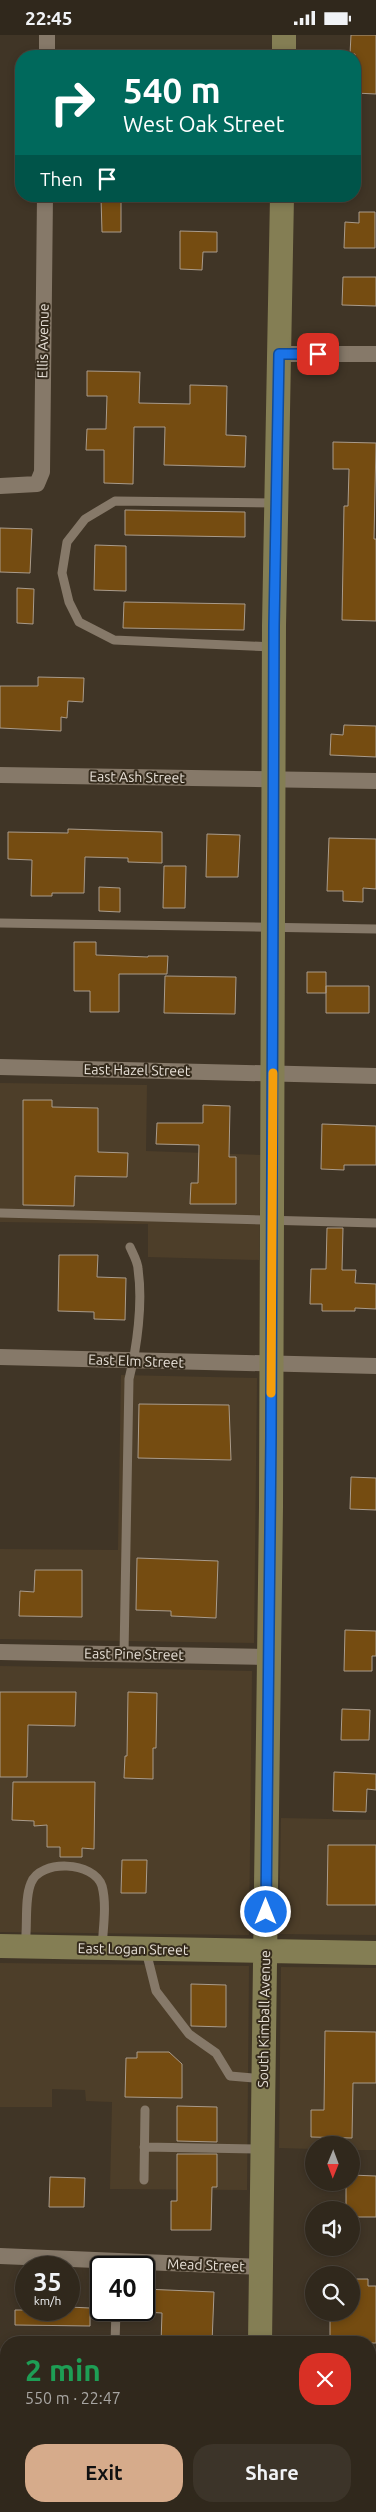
<!DOCTYPE html>
<html lang="en">
<head>
<meta charset="utf-8">
<style>
	:root { --surface:#30281c; --page:#3c3429; --text:#f1f3f6; --muted:#a8a6a3; --line:#4b443b; --accent:#d6ab8b }
	body { margin:0; font-family:Ubuntu,sans-serif; background:var(--page); color:var(--text); height:100vh; display:flex; flex-direction:column; font-size:19px; white-space:nowrap }
	* { box-sizing:border-box; margin:0 }
	p { font-size:16px; color:var(--muted) }
	.icon { flex:none; width:28px; height:28px; fill:none; stroke:currentColor; stroke-width:2; stroke-linecap:round; stroke-linejoin:round }
	.map { position:relative; flex:1; overflow:hidden }
	.drawer { position:absolute; left:0px; top:2301px; width:376px; height:176px; display:flex; flex-direction:column; background:var(--surface); border-radius:20px 20px 0 0; box-shadow:0 2px 8px #0003,0 0 0 1px var(--line) }
	.drawer>* { flex:none }
	.guide { position:absolute; left:15px; top:15px; width:346px; height:152px; border-radius:20px; box-shadow:0 2px 8px #0003,0 0 0 1px var(--line); background:#00695c; color:#fff; overflow:hidden }
	.needle { width:32px; rotate:181deg }
	.buttons { position:absolute; left:305px; top:2101px; display:grid; gap:10px }
	.buttons a { display:grid; place-items:center; width:55px; height:55px; border-radius:50%; background:var(--surface); box-shadow:0 2px 8px #0003,0 0 0 1px var(--line); font-size:25px }
	.speed { position:absolute; left:15px; top:2221px; display:flex; gap:10px; font-size:25px; font-weight:700; text-align:center }
	.speed>* { display:grid; place-content:center; width:65px; height:65px; border-radius:50%; background:var(--surface); box-shadow:0 2px 8px #0003,0 0 0 1px var(--line); line-height:1 }
	.speed small { font-size:12px; font-weight:400 }
	.speed .limit { border:2px solid #111; border-radius:8px; background:#fff; color:#111 }
	.pin { position:absolute; display:grid; place-items:center; width:42px; height:42px; color:#fff; margin:-21px; border-radius:10px; box-shadow:0 2px 8px #0006 }
	.me { position:absolute; width:55px; margin:-28px; rotate:0deg; stroke-linejoin:round; filter:drop-shadow(0 0 4px #0008) }
	.turn { display:flex; align-items:center; gap:18px; height:105px; padding:0 25px; font-size:22px }
	.turn .icon { width:65px; height:65px; stroke-width:2.5 }
	.turn b { display:block; font-size:35px; line-height:42px }
	.then { display:flex; align-items:center; height:48px; padding:0 25px; background:#0003; gap:10px; font-size:19px }
	.round { display:grid; place-items:center; flex:none; width:52px; height:52px; border-radius:20px; background:var(--page) }
	.head { display:flex; align-items:center; justify-content:space-between; height:85px; padding:0 25px }
	h1 { font-size:30px; font-weight:600; line-height:38px; color:#1e9e55 }
	.primary-button { display:flex; gap:10px; margin-top:auto; padding:10px 25px }
	.primary-button a { flex:1; height:58px; border-radius:20px; background:var(--accent); color:#111; font-size:20px; font-weight:600; line-height:58px; text-align:center }
	.primary-button a+a { background:var(--page); color:var(--text) }
	.status { display:flex; justify-content:space-between; align-items:center; height:35px; padding:0 25px; background:var(--surface); direction:ltr }
	.status svg { height:14px; fill:currentColor }
	.map>svg:first-child { display:block }
	.built { fill:#4d3e29 }
	.building { fill:#754c11; stroke:#a99b8b }
	.lines { fill:none; stroke-linecap:round; stroke-linejoin:round }
	.lane { stroke:#867969; stroke-width:9 }
	.street { stroke:#867969; stroke-width:16 }
	.secondary { stroke:#847e54; stroke-width:24 }
	.route-casing { stroke:#114b97; stroke-width:12 }
	.route { stroke:#1a73e8; stroke-width:9 }
	.slow { stroke:#f59e0b; stroke-width:9 }
	.labels { text-anchor:middle; dominant-baseline:central; stroke-width:4; stroke-linejoin:round; paint-order:stroke }
	.street-label { font-size:14px; fill:#e7e0d7; stroke:#352b1c }
</style>
</head>
<body>
<div class="status"><b>22:45</b><svg viewBox="0 0 49 12"><path d="M0 12V9h3v3zM5 12V6h3v6zM10 12V3h3v9zM15 12V0h3v12zM26 1h20v11H26zM47 4h2v5h-2z"/></svg></div>
<div class="map">
<svg width="376" height="2477" viewBox="0 0 376 2477">
	<rect width="100%" height="100%" fill="#403526"/>
	<path class="built" d="M0 1048 147 1050 146 1116 261 1120 259 1225 148 1222V1189L0 1187Z
		M121 1340 257 1343 254 1608 0 1604V1514L118 1515Z
		M0 1631 252 1636 249 1900 0 1897Z
		M281 1783 376 1785V1900L279 1899Z
		M0 1928 249 1931 247 2155 110 2154 112 2067 86 2066 85 2055 52 2054V2072H0Z
		M281 1932 376 1933V2115H351V2110H314V2114L279 2113Z"/>
	<path class="building" d="M351 0H376V59L355 58V19H350Z
		M101 163H121V197H102Z
		M359 177H375V213H344L345 187 359 188Z
		M180 196 217 197V217H203L202 235 180 234Z
		M343 242H376V271L342 270Z
		M87 336 140 337 139 368 190 369V350L227 351 226 400 246 401 245 432 164 430 165 392H134L133 449 104 448V415H86L87 394H106L107 361H87Z
		M333 407 376 408 374 504H376V586L342 585 344 471H348L349 434H333Z
		M125 475 245 477V502L125 500Z
		M0 493 32 494 30 538 0 537Z
		M95 510 126 511V556L94 555Z
		M17 553 34 554 33 589 17 588Z
		M124 567 245 569 244 595 123 593Z
		M38 642 84 643 83 667 68 666 67 683 61 682V696L0 693V651H38Z
		M344 690 376 691V722L330 720 331 699 343 700Z
		M68 794 162 797V828L128 827V823L85 822 84 858H52V861H31L32 825 8 824V797L68 798Z
		M207 799 240 800 238 842H206Z
		M329 803 376 804V854L363 853V867L343 866V856H327Z
		M164 831H186L185 873H163Z
		M99 852 120 853V877L99 876Z
		M74 907H96V920L148 922V921H168L167 939H119V977H90V956H74Z
		M307 937H326V958H307Z
		M165 941 236 942 235 979 164 978Z
		M326 951H369V978H326Z
		M23 1065H52V1072L98 1073V1117L128 1118 127 1142 75 1141 74 1171 23 1170Z
		M203 1070 230 1071 229 1122H236V1169H190L191 1148H198L199 1110 156 1109 157 1088H203Z
		M322 1089 376 1091V1130H344V1135L321 1134Z
		M327 1193H343L342 1235H356L355 1248 376 1249V1274L355 1273V1276H322V1269H310L311 1234H326Z
		M59 1220H98L97 1242 126 1243 125 1285 94 1284V1277L58 1276Z
		M139 1369 229 1370 231 1425 138 1423Z
		M351 1442 376 1443V1475L350 1474Z
		M137 1523 218 1526 216 1583 171 1581V1576L136 1575Z
		M35 1535H82V1582L19 1581 20 1556 34 1557Z
		M345 1595 376 1596V1621H372V1636H344Z
		M0 1657H76L75 1691 28 1690 27 1742H0Z
		M128 1657 157 1658 156 1713H153V1744L124 1743 125 1721H127Z
		M342 1674 370 1675 369 1705H341Z
		M334 1737 376 1739V1755L367 1754 366 1777 333 1776Z
		M13 1747H95L94 1814 82 1813V1822H60V1812H47V1790L34 1791V1786L12 1785Z
		M328 1810H376V1870H327Z
		M122 1825H147L146 1858H121Z
		M191 1949 226 1950V1992L191 1991Z
		M325 1996 376 1997V2048H353L352 2103 311 2102V2075H324Z
		M137 2017H169L182 2029V2063L125 2062 126 2023H137Z
		M177 2071 217 2072V2107L177 2106Z
		M177 2119H217V2152H212L211 2195H171V2166H177Z
		M351 2140 376 2141V2182H351V2175H346V2148H351Z
		M50 2142 85 2143 84 2172H49Z
		M351 2244H368V2251H376V2308H330V2278H351Z
		M144 2254 214 2257 212 2308H161L162 2278 144 2277Z
		M69 2272 90 2273V2291L15 2290V2275H69Z"/>
	<g class="lines">
		<path class="lane" d="M274 612 114 605 79 587 69 567 62 538 67 507 85 484 115 466 275 468
			M0 888 376 894
			M0 1178 376 1188
			M124 1619 129 1344C137 1312 143 1268 138 1234 138 1227 133 1219 130 1212
			M25 1910C28 1892 24 1864 31 1848 40 1824 94 1826 102 1851 107 1870 103 1894 102 1913
			M146 1916 156 1956 189 1999 216 2018 230 2041 264 2044
			M144 2112 263 2114
			M144 2145 145 2075
			M115 2308 116 2275
			M112 2477V2471"/>
		<path class="street" d="M47 21V0
			M279 319H376
			M0 451 37 449 42 437 45 161
			M0 740 376 746
			M0 1032 376 1041
			M0 1322 376 1331
			M0 1617 268 1622
			M0 2221 261 2232"/>
		<path class="secondary" d="M284 21V0
			M0 1911 376 1918
			M260 2308 271 1472 274 591 282 161
			M258 2477V2471"/>
	</g>
	<g class="lines">
		<defs>
			<path id="route" d="M266 1877 271 1401 274 591 279 319H318"/>
		</defs>
		<use href="#route" class="route-casing"/>
		<use href="#route" class="route"/>
		<path class="slow" d="M271 1358 273 1038"/>
	</g>
	<g class="labels">
		<g class="street-label">
			<text transform="translate(43 306) rotate(-89)">Ellis Avenue</text>
			<text transform="translate(137 742) rotate(1)">East Ash Street</text>
			<text transform="translate(137 1035) rotate(1)">East Hazel Street</text>
			<text transform="translate(136 1326) rotate(2)">East Elm Street</text>
			<text transform="translate(134 1619) rotate(1)">East Pine Street</text>
			<text transform="translate(133 1914) rotate(1)">East Logan Street</text>
			<text transform="translate(264 1984) rotate(-89)">South Kimball Avenue</text>
			<text transform="translate(206 2230) rotate(2)">Mead Street</text>
		</g>
	</g>
</svg>
<div class="buttons">
<a><svg class="needle" viewBox="-14 -14 28 28"><path d="M0-13l5 13h-10z" fill="#e53935"/><path d="M0 13l5-13h-10z" fill="#a8a6a3"/></svg></a>
<a><svg class="icon" aria-label="sound" viewBox="0 0 24 24"><path d="M4 9h4l5-4v14l-5-4H4zM17 9q2 3 0 6"/></svg></a>
<a><svg class="icon" aria-label="search" viewBox="0 0 24 24"><circle cx="10" cy="10" r="6"/><path d="M15 15l6 6"/></svg></a>
</div>
<div class="speed"><div>35<small>km/h</small></div><div class="limit">40</div></div>
<div class="pin" style="left:318px;top:319px;background:#d93025"><svg class="icon" aria-label="arrive" viewBox="0 0 24 24"><path d="M6 21V4h12l-3 4 3 4H6"/></svg></div>
<svg class="me" style="left:266px;top:1877px" viewBox="-20 -20 40 40"><circle r="17" fill="#1a73e8" stroke="#fff" stroke-width="3"/><path d="M0-11L8 9 0 5-8 9z" fill="#fff"/></svg>
<div class="guide">
<div class="turn"><svg class="icon" aria-label="right" viewBox="0 0 24 24"><path d="M7 20v-9h11M14 6l5 5-5 5"/></svg><div><b>540 m</b>West Oak Street</div></div>
<div class="then">Then<svg class="icon" aria-label="arrive" viewBox="0 0 24 24"><path d="M6 21V4h12l-3 4 3 4H6"/></svg></div>
</div>
<section class="drawer">
<div class="head"><div><h1>2 min</h1><p>550 m · 22:47</p></div><a class="round" style="background:#d93025;color:#fff"><svg class="icon" aria-label="close" viewBox="0 0 24 24"><path d="M6 6l12 12M18 6L6 18"/></svg></a></div>
<div class="primary-button"><a>Exit</a><a>Share</a></div>
</section>
</div>
</body>
</html>
